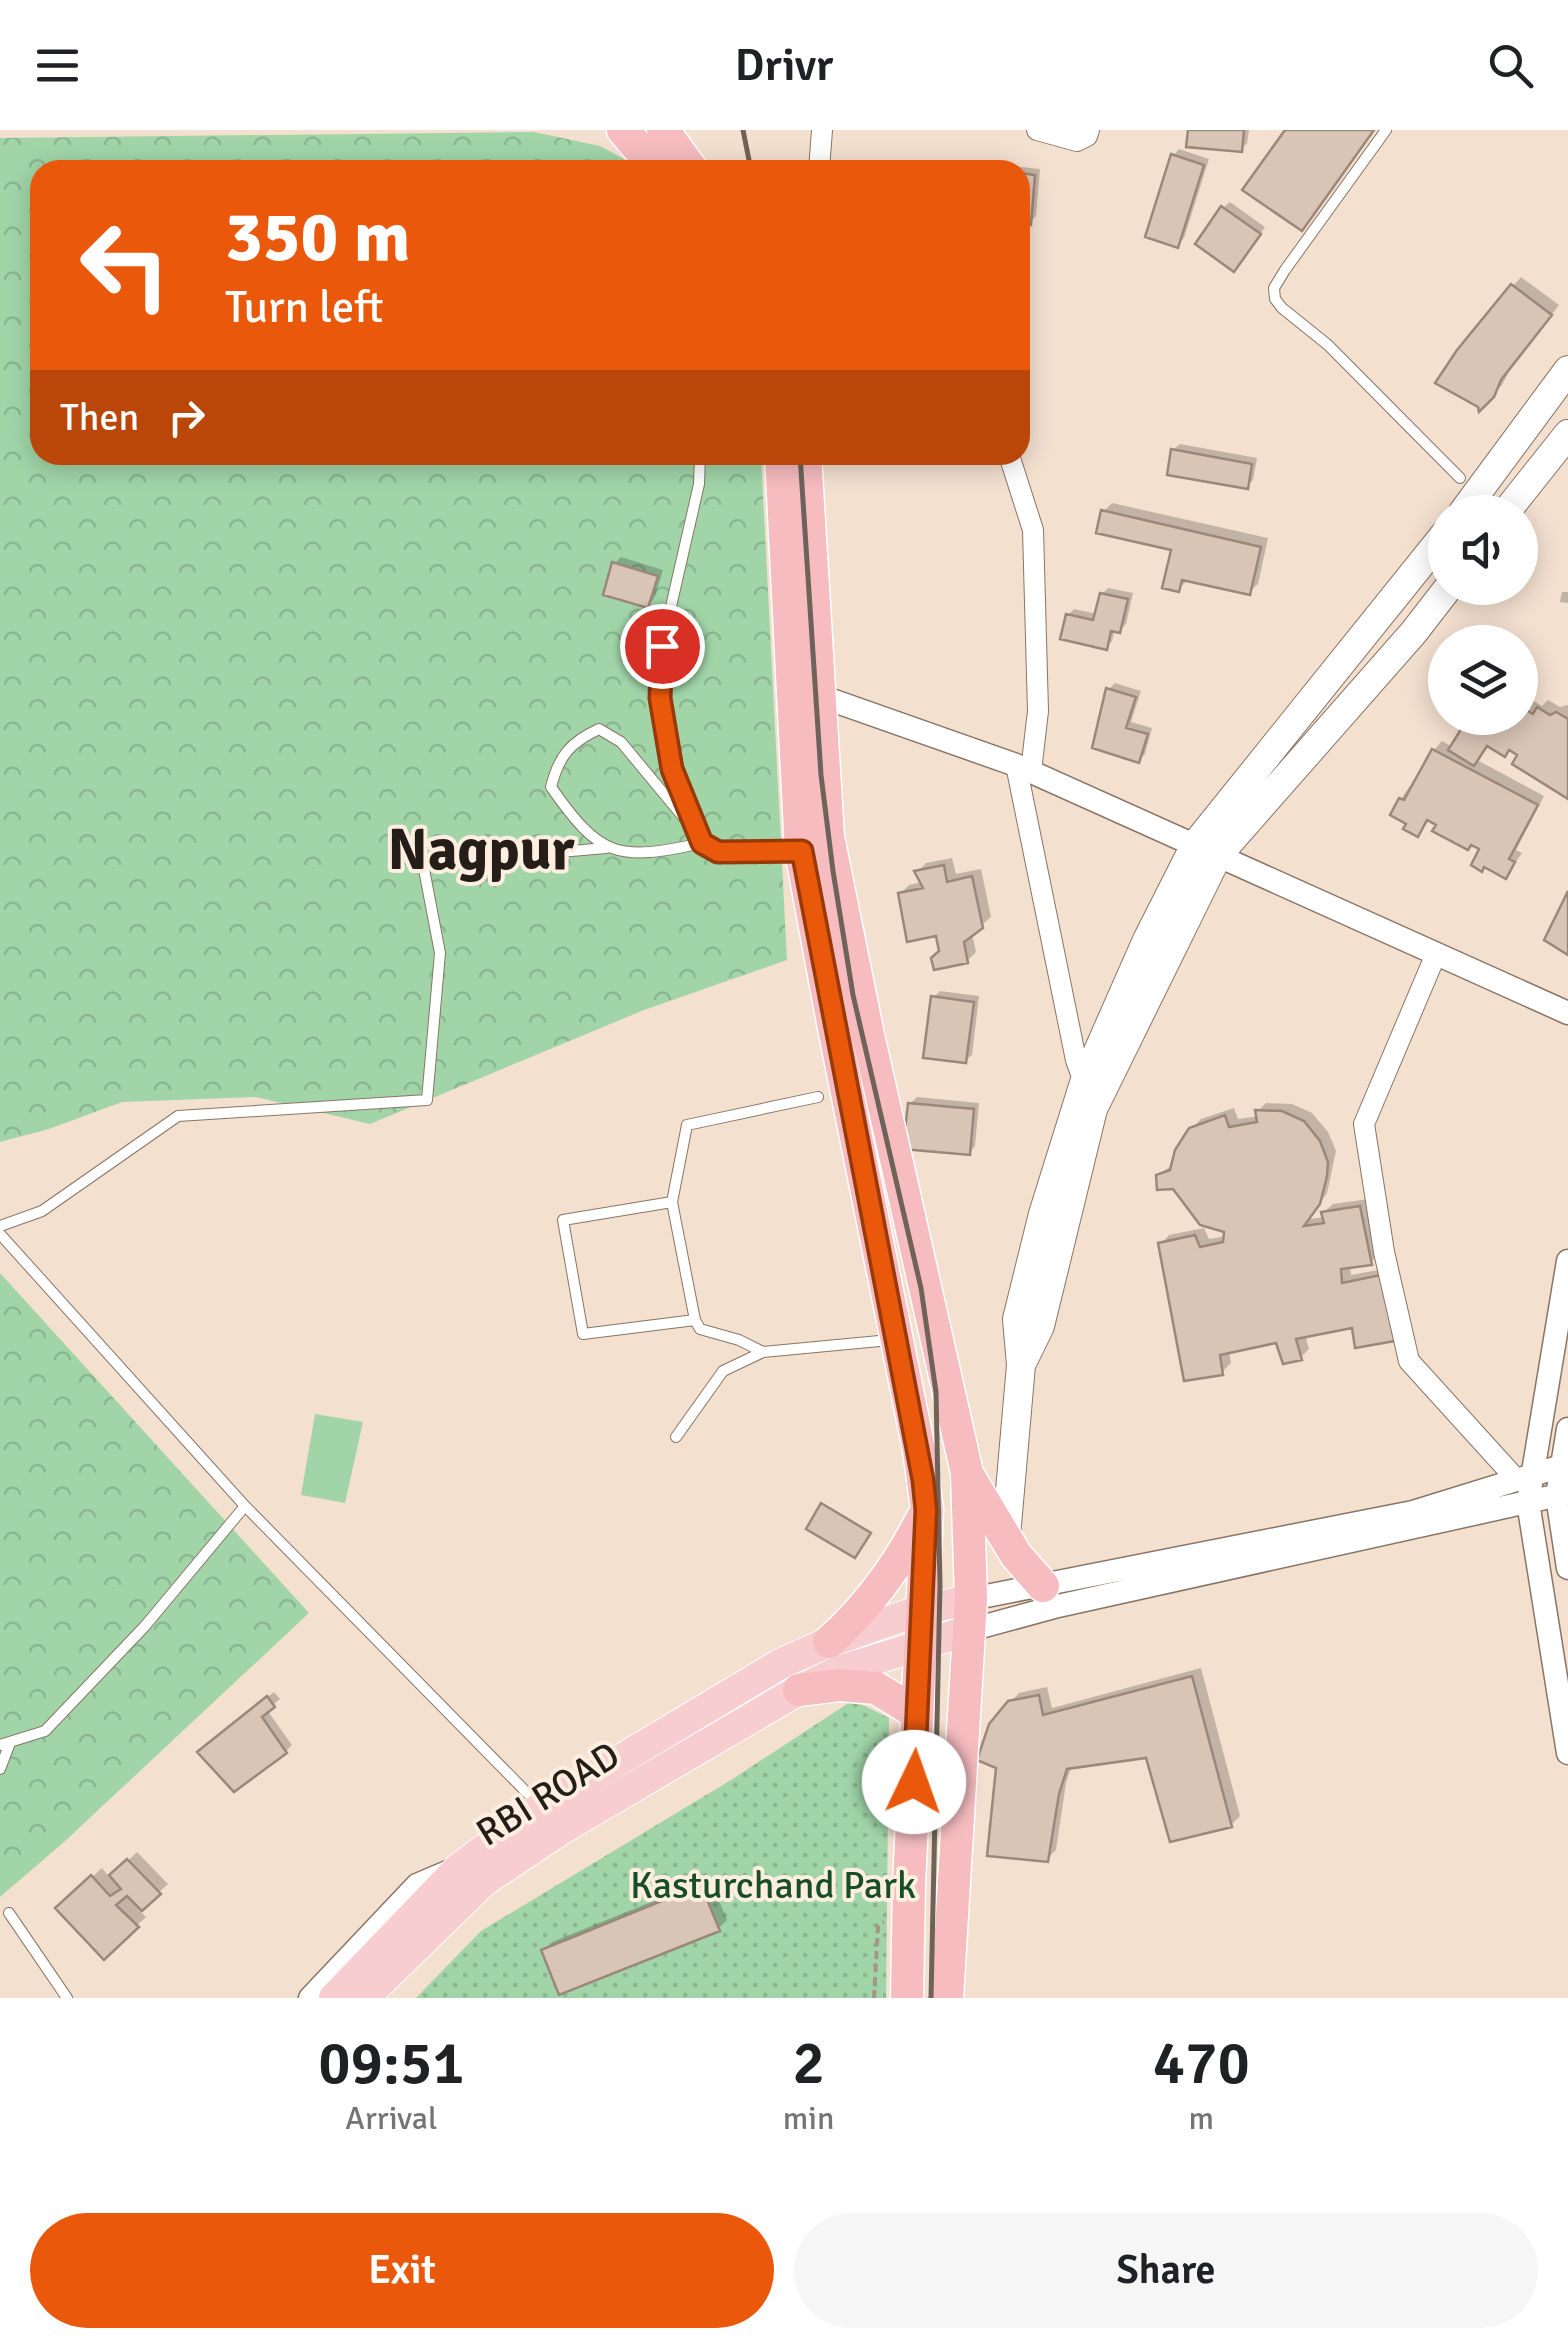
<!DOCTYPE html>
<html lang="en">
<head>
<meta charset="utf-8">
<style>
	:root { --surface:#fff; --page:#f6f6f6; --text:#202124; --muted:#757577; --accent:#ea580c }
	body { margin:0; font-family:Signika,sans-serif; background:var(--page); color:var(--text); height:100vh; display:flex; flex-direction:column; font-size:38px; white-space:nowrap }
	* { box-sizing:border-box; margin:0 }
	p { font-size:32px; color:var(--muted) }
	.icon { flex:none; width:55px; height:55px; fill:none; stroke:currentColor; stroke-width:2; stroke-linecap:round; stroke-linejoin:round }
	.map { position:relative; height:1868px; overflow:hidden }
	.details { display:flex; flex-direction:column; background:var(--surface); flex:1 }
	.details>* { flex:none }
	.banner { position:absolute; left:30px; top:30px; width:1000px; height:305px; border-radius:30px; box-shadow:0 5px 25px #0003; background:#ea580c; color:#fff; overflow:hidden }
	.buttons { position:absolute; left:1428px; top:365px; display:grid; gap:20px }
	.buttons a { display:grid; place-items:center; width:110px; height:110px; border-radius:50%; background:var(--surface); box-shadow:0 5px 25px #0003; font-size:50px }
	.pin { position:absolute; display:grid; place-items:center; width:85px; height:85px; color:#fff; margin:-42px; border:5px solid #fff; border-radius:50%; box-shadow:0 2px 10px #0007 }
	.me { position:absolute; width:110px; margin:-55px; rotate:3deg; stroke-linejoin:round; filter:drop-shadow(0 0 8px #0008) }
	.turn { display:flex; align-items:center; gap:35px; height:210px; padding:0 30px; font-size:45px }
	.turn .icon { width:130px; height:130px; stroke-width:2.5 }
	.turn b { display:block; font-size:70px; line-height:85px }
	.then { display:flex; align-items:center; height:95px; padding:0 30px; background:#0003; gap:20px; font-size:38px }
	.eta { display:flex; justify-content:space-evenly; align-items:center; height:170px; text-align:center }
	.eta b { font-size:60px; font-weight:600; line-height:70px }
	.button { display:flex; gap:20px; margin-top:auto; padding:20px 30px }
	.button a { flex:1; height:115px; border-radius:60px; background:var(--accent); color:#fff; font-size:40px; font-weight:600; line-height:115px; text-align:center }
	.button a+a { background:var(--page); color:var(--text) }
	header { display:flex; justify-content:space-between; align-items:center; height:130px; padding:0 30px; background:var(--surface); font-size:45px; font-weight:600 }
	.map>svg:first-child { display:block }
	.green { fill:url(#green-dots) }
	.forest { fill:url(#forest-crowns) }
	.pitch { fill:#a1d5a8 }
	.shadow { fill:#0003 }
	.building { fill:#d9c5b5; stroke:#9b8879; stroke-width:2.5 }
	.lines { fill:none; stroke-linecap:round; stroke-linejoin:round }
	.service-casing { stroke:#887566; stroke-width:12 }
	.minor-casing { stroke:#887566; stroke-width:22 }
	.tertiary-casing { stroke:#887566; stroke-width:25 }
	.secondary-casing { stroke:#887566; stroke-width:30 }
	.primary-casing { stroke:#fff; stroke-width:32 }
	.trunk-casing { stroke:#fff; stroke-width:35 }
	.path { stroke:#a49588; stroke-width:4; stroke-dasharray:8 5; stroke-linecap:butt }
	.service { stroke:#fff; stroke-width:10 }
	.minor { stroke:#fff; stroke-width:20 }
	.tertiary { stroke:#fff; stroke-width:22 }
	.secondary { stroke:#fff; stroke-width:28 }
	.primary { stroke:#f8cdd0; stroke-width:30 }
	.trunk { stroke:#f6bcc0; stroke-width:32 }
	.rail { stroke:#6f6359; stroke-width:5 }
	.route-casing { stroke:#983908; stroke-width:25 }
	.route { stroke:#ea580c; stroke-width:18 }
	.labels { text-anchor:middle; dominant-baseline:central; stroke-width:8; stroke-linejoin:round; paint-order:stroke }
	.street-label { font-size:38px; fill:#251e18; stroke:#feeee0 }
	.park-label { font-size:38px; fill:#174e25; stroke:#feeee0 }
	.town-label { font-size:58px; font-weight:bold; fill:#251e18; stroke:#feeee0 }
</style>
</head>
<body>
<header><svg class="icon" aria-label="menu" viewBox="0 0 24 24"><path d="M4 6h16M4 12h16M4 18h16"/></svg>Drivr<svg class="icon" aria-label="search" viewBox="0 0 24 24"><circle cx="10" cy="10" r="6"/><path d="M15 15l6 6"/></svg></header>
<div class="map">
<svg width="1568" height="1868" viewBox="0 0 1568 1868">
	<defs>
		<pattern id="green-dots" width="8" height="8" patternUnits="userSpaceOnUse" patternTransform="scale(2.5)"><rect width="8" height="8" fill="#a1d5a8"/><path d="M2 2h.1M6 6h.1" fill="none" stroke="#8ab690" stroke-width="1.8" stroke-linecap="round"/></pattern>
		<pattern id="forest-crowns" width="20" height="18" patternUnits="userSpaceOnUse" patternTransform="scale(2.5)"><rect width="20" height="18" fill="#a1d5a8"/><path d="M2 6a3 3 0 1 1 6 0M12 15a3 3 0 1 1 6 0" fill="none" stroke="#8ab690"/></pattern>
	</defs>
	<rect width="100%" height="100%" fill="#f4e0cf"/>
	<path class="green" d="M853 1570 889 1588 886 1868H416L481 1801 731 1650Z"/>
	<path class="forest" d="M534 2 600 16 644 40H40V325H761L787 830 644 880 370 994 256 967 122 972 49 999 0 1012V8Z
		M0 1143 309 1483 64 1712 0 1767Z"/>
	<path class="pitch" d="M315 1284 363 1292 345 1373 301 1365Z"/>
	<path class="shadow" d="M1190 0H1249L1247 13 1241 20Z
		M1179 19 1209 29 1184 108 1177 115 1173 26Z
		M1010 36 1040 39 1036 86 1030 92 1020 91V40H1006Z
		M1230 72 1265 97 1240 133 1223 78Z
		M1521 147 1559 175 1510 239 1502 255 1480 277 1513 156Z
		M1180 314 1257 328 1253 350 1247 356 1173 320Z
		M1112 373 1268 408 1258 454 1249 462 1187 451 1178 459 1174 418 1103 382Z
		M621 427 663 440 654 469 648 475 614 434Z
		M1108 458 1133 463 1126 494 1120 500 1115 499 1112 511 1106 517 1068 485 1074 479 1097 484 1102 464Z
		M1562 462H1568V473L1560 472Z
		M1115 553 1141 561 1131 592 1152 598 1145 624 1139 630 1109 559Z
		M1520 554 1526 558 1523 564 1542 576 1548 570 1560 577 1568 575V666L1521 624 1510 618 1489 614 1477 630 1544 666 1516 720 1522 723 1506 746 1483 718 1430 689 1418 704 1409 693 1401 669 1434 620 1442 611 1453 617 1471 588H1520Z
		M952 728 956 744 981 739 991 787 972 803 976 822 967 831 942 821 938 803 901 763 909 755 922 752 917 742 926 733Z
		M940 861 979 866 972 925 965 931 934 867Z
		M917 967 979 973 975 1016 969 1023 910 974Z
		M1266 973 1292 974 1312 983 1328 1002 1336 1021 1327 1063 1309 1089 1325 1087 1324 1082 1333 1074 1369 1069 1379 1124 1371 1132 1350 1135 1351 1145 1389 1138 1354 1195 1305 1204 1309 1219 1300 1228 1278 1210 1229 1220 1231 1233 1222 1242 1161 1114 1169 1105 1204 1098 1209 1109 1226 1106V1100L1158 1045 1174 1034 1191 999 1201 989 1234 978 1238 989 1259 986 1258 981Z
		M824 1374 870 1401 855 1425 809 1398Z
		M1201 1538 1240 1686 1231 1695 1148 1625 1072 1635 1066 1653 1056 1720 1047 1729 1010 1573 1019 1563 1047 1557 1052 1578Z
		M274 1562 280 1569 267 1580 292 1615 286 1621 207 1616Z
		M137 1722 168 1754 139 1780 146 1787 104 1826 59 1778 102 1738 110 1748Z
		M710 1748 727 1790 718 1799 544 1820 552 1812Z"/>
	<path class="building" d="M1188 0H1244L1242 22 1186 17Z
		M1285 0H1374L1302 101 1242 60Z
		M1171 24 1204 35 1178 118 1145 107Z
		M1020 43 1035 45 1031 95 1020 94Z
		M1221 76 1261 104 1234 142 1195 114Z
		M1511 154 1552 185 1501 250 1494 267 1479 282 1478 277 1435 253 1457 220Z
		M1171 319 1252 334 1248 359 1167 345Z
		M1101 380 1261 417 1250 465 1182 450 1179 462 1162 458 1171 420 1096 403Z
		M612 432 658 446 648 478 603 465Z
		M1100 463 1128 469 1120 503 1111 501 1107 520 1060 509 1066 484 1093 490Z
		M1106 558 1136 567 1126 598 1148 604 1139 633 1092 618Z
		M1520 576 1533 584 1537 577 1550 585 1556 582 1568 589V669L1512 634 1517 625 1509 620 1505 627 1487 616 1474 636 1448 620 1468 588H1520Z
		M1432 619 1538 675 1509 729 1515 732 1506 749 1484 737 1482 742 1471 735 1479 719 1471 715 1468 720 1432 701 1436 695 1427 690 1418 707 1403 699 1406 694 1390 685 1399 668 1404 670Z
		M944 735 947 752 972 746 983 798 964 812 968 833 934 840 931 828 939 821 936 806 907 812 898 763 923 758 914 741Z
		M1568 761V825L1544 810Z
		M931 866 974 872 966 933 923 928Z
		M908 973 974 979 970 1025 903 1019Z
		M1255 980 1282 981 1304 991 1320 1011 1328 1032 1327 1046 1320 1074 1304 1096 1324 1093 1321 1082 1360 1076 1372 1135 1341 1139 1342 1153 1381 1145 1395 1211 1355 1218 1352 1198 1296 1209 1302 1230 1283 1234 1276 1213 1220 1225 1223 1245 1184 1251 1158 1113 1195 1105 1200 1117 1223 1112 1224 1102 1200 1095 1173 1059 1157 1060 1156 1045 1170 1040 1175 1020 1189 998 1225 985 1229 997 1257 992Z
		M821 1373 871 1403 855 1428 806 1399Z
		M1192 1546 1232 1697 1170 1712 1146 1628 1067 1639 1059 1664 1048 1732 987 1726 996 1638 977 1630 989 1594 1008 1571 1039 1565 1043 1585Z
		M267 1566 275 1577 262 1587 287 1623 234 1662 197 1622Z
		M127 1729 161 1764 142 1781 127 1766 116 1775 139 1797 104 1830 55 1778 91 1745 110 1766 121 1759 109 1745Z
		M701 1755 720 1801 559 1865 541 1820Z"/>
	<g class="lines">
		<defs>
			<path id="service" d="M1386 0 1285 140 1274 158 1275 169 1282 178 1328 215 1460 348
				M700 325 699 354 662 516 660 568 672 639 702 713 718 722 795 721
				M694 700 621 612 599 599C571 612 559 625 551 657 600 727 617 732 702 713
				M672 1072 687 995 818 967
				M0 1096 42 1081 178 986 427 970 440 823 423 734 606 718
				M0 1104 245 1376 538 1674
				M695 1190 583 1204 563 1090 672 1072 695 1190 700 1199 739 1210 763 1222
				M676 1307 723 1241 763 1222 890 1210
				M0 1615 45 1601 145 1496 245 1376
				M0 1639 10 1613
				M9 1783 67 1868"/>
			<path id="minor" d="M1037 0 1077 11 1087 6 1089 0
				M819 40 822 0
				M1009 325 1033 400 1038 581 1031 641
				M1016 635 1076 930 1086 958
				M1436 824 1364 994 1384 1122 1409 1231 1517 1350"/>
			<path id="tertiary" d="M820 566 1016 635 1568 883
				M1568 1131 1528 1372 1568 1623
				M1568 1299 1557 1366 1568 1438
				M971 1469 1413 1382 1568 1334
				M970 1500 1058 1476 1568 1363
				M310 1868 417 1755 450 1741"/>
			<path id="secondary" d="M1463 382 1568 240
				M1506 382 1568 304
				M1021 1235 1040 1196 1093 979 1218 725 1414 502 1448 458
				M1006 1406 1021 1235 1017 1189 1043 1084 1084 953 1147 810 1195 715 1445 404"/>
			<path id="primary" d="M334 1868 459 1738 541 1677 782 1533 829 1512 915 1482 971 1469
				M364 1868 484 1751 562 1699 799 1560 841 1540 970 1500"/>
			<path id="trunk" d="M623 0 657 40
				M663 0 692 40
				M781 325 801 721 834 898 919 1320 927 1380 909 1754 907 1868
				M805 325 828 707 868 905 967 1343 971 1469 947 1868
				M969 1347 1016 1425 1043 1456
				M829 1512C869 1476 898 1436 922 1389
				M799 1560 839 1555 876 1558 917 1583"/>
		</defs>
		<use href="#service" class="service-casing"/>
		<use href="#minor" class="minor-casing"/>
		<use href="#tertiary" class="tertiary-casing"/>
		<use href="#secondary" class="secondary-casing"/>
		<use href="#primary" class="primary-casing"/>
		<use href="#trunk" class="trunk-casing"/>
		<path class="path" d="M874 1868 878 1796 884 1792"/>
		<use href="#service" class="service"/>
		<use href="#minor" class="minor"/>
		<use href="#tertiary" class="tertiary"/>
		<use href="#secondary" class="secondary"/>
		<use href="#primary" class="primary"/>
		<use href="#trunk" class="trunk"/>
		<path class="rail" d="M743 0 751 40
			M800 325 821 645 833 741 853 865 921 1158 936 1262 940 1455 931 1868"/>
	</g>
	<g class="lines">
		<defs>
			<path id="route" d="M662 516 660 568 672 639 702 713 718 722 802 721 923 1350 926 1380 914 1652"/>
		</defs>
		<use href="#route" class="route-casing"/>
		<use href="#route" class="route"/>
	</g>
	<g class="labels">
		<g class="street-label">
			<text transform="translate(548 1664) rotate(-32)">RBI ROAD</text>
		</g>
		<g class="park-label">
			<text x="773" y="1755">Kasturchand Park</text>
		</g>
		<g class="town-label">
			<text x="481" y="720">Nagpur</text>
		</g>
	</g>
</svg>
<div class="buttons">
<a><svg class="icon" aria-label="sound" viewBox="0 0 24 24"><path d="M4 9h4l5-4v14l-5-4H4zM17 9q2 3 0 6"/></svg></a>
<a><svg class="icon" aria-label="layers" viewBox="0 0 24 24"><path d="M12 4l9 5-9 5-9-5zM3 14l9 5 9-5"/></svg></a>
</div>
<div class="pin" style="left:662px;top:516px;background:#d93025"><svg class="icon" aria-label="arrive" viewBox="0 0 24 24"><path d="M6 21V4h12l-3 4 3 4H6"/></svg></div>
<svg class="me" style="left:914px;top:1652px" viewBox="-20 -20 40 40"><circle r="19" fill="#fff"/><path d="M0-13L10 11 0 6-10 11z" fill="#ea580c"/></svg>
<div class="banner">
<div class="turn"><svg class="icon" aria-label="left" viewBox="0 0 24 24"><path d="M17 20v-9H6M10 6l-5 5 5 5"/></svg><div><b>350 m</b>Turn left</div></div>
<div class="then">Then<svg class="icon" aria-label="right" viewBox="0 0 24 24"><path d="M7 20v-9h11M14 6l5 5-5 5"/></svg></div>
</div>
</div>
<section class="details">
<div class="eta">
<div><b>09:51</b><p>Arrival</p></div>
<div><b>2</b><p>min</p></div>
<div><b>470</b><p>m</p></div>
</div>
<div class="button"><a>Exit</a><a>Share</a></div>
</section>
</body>
</html>
